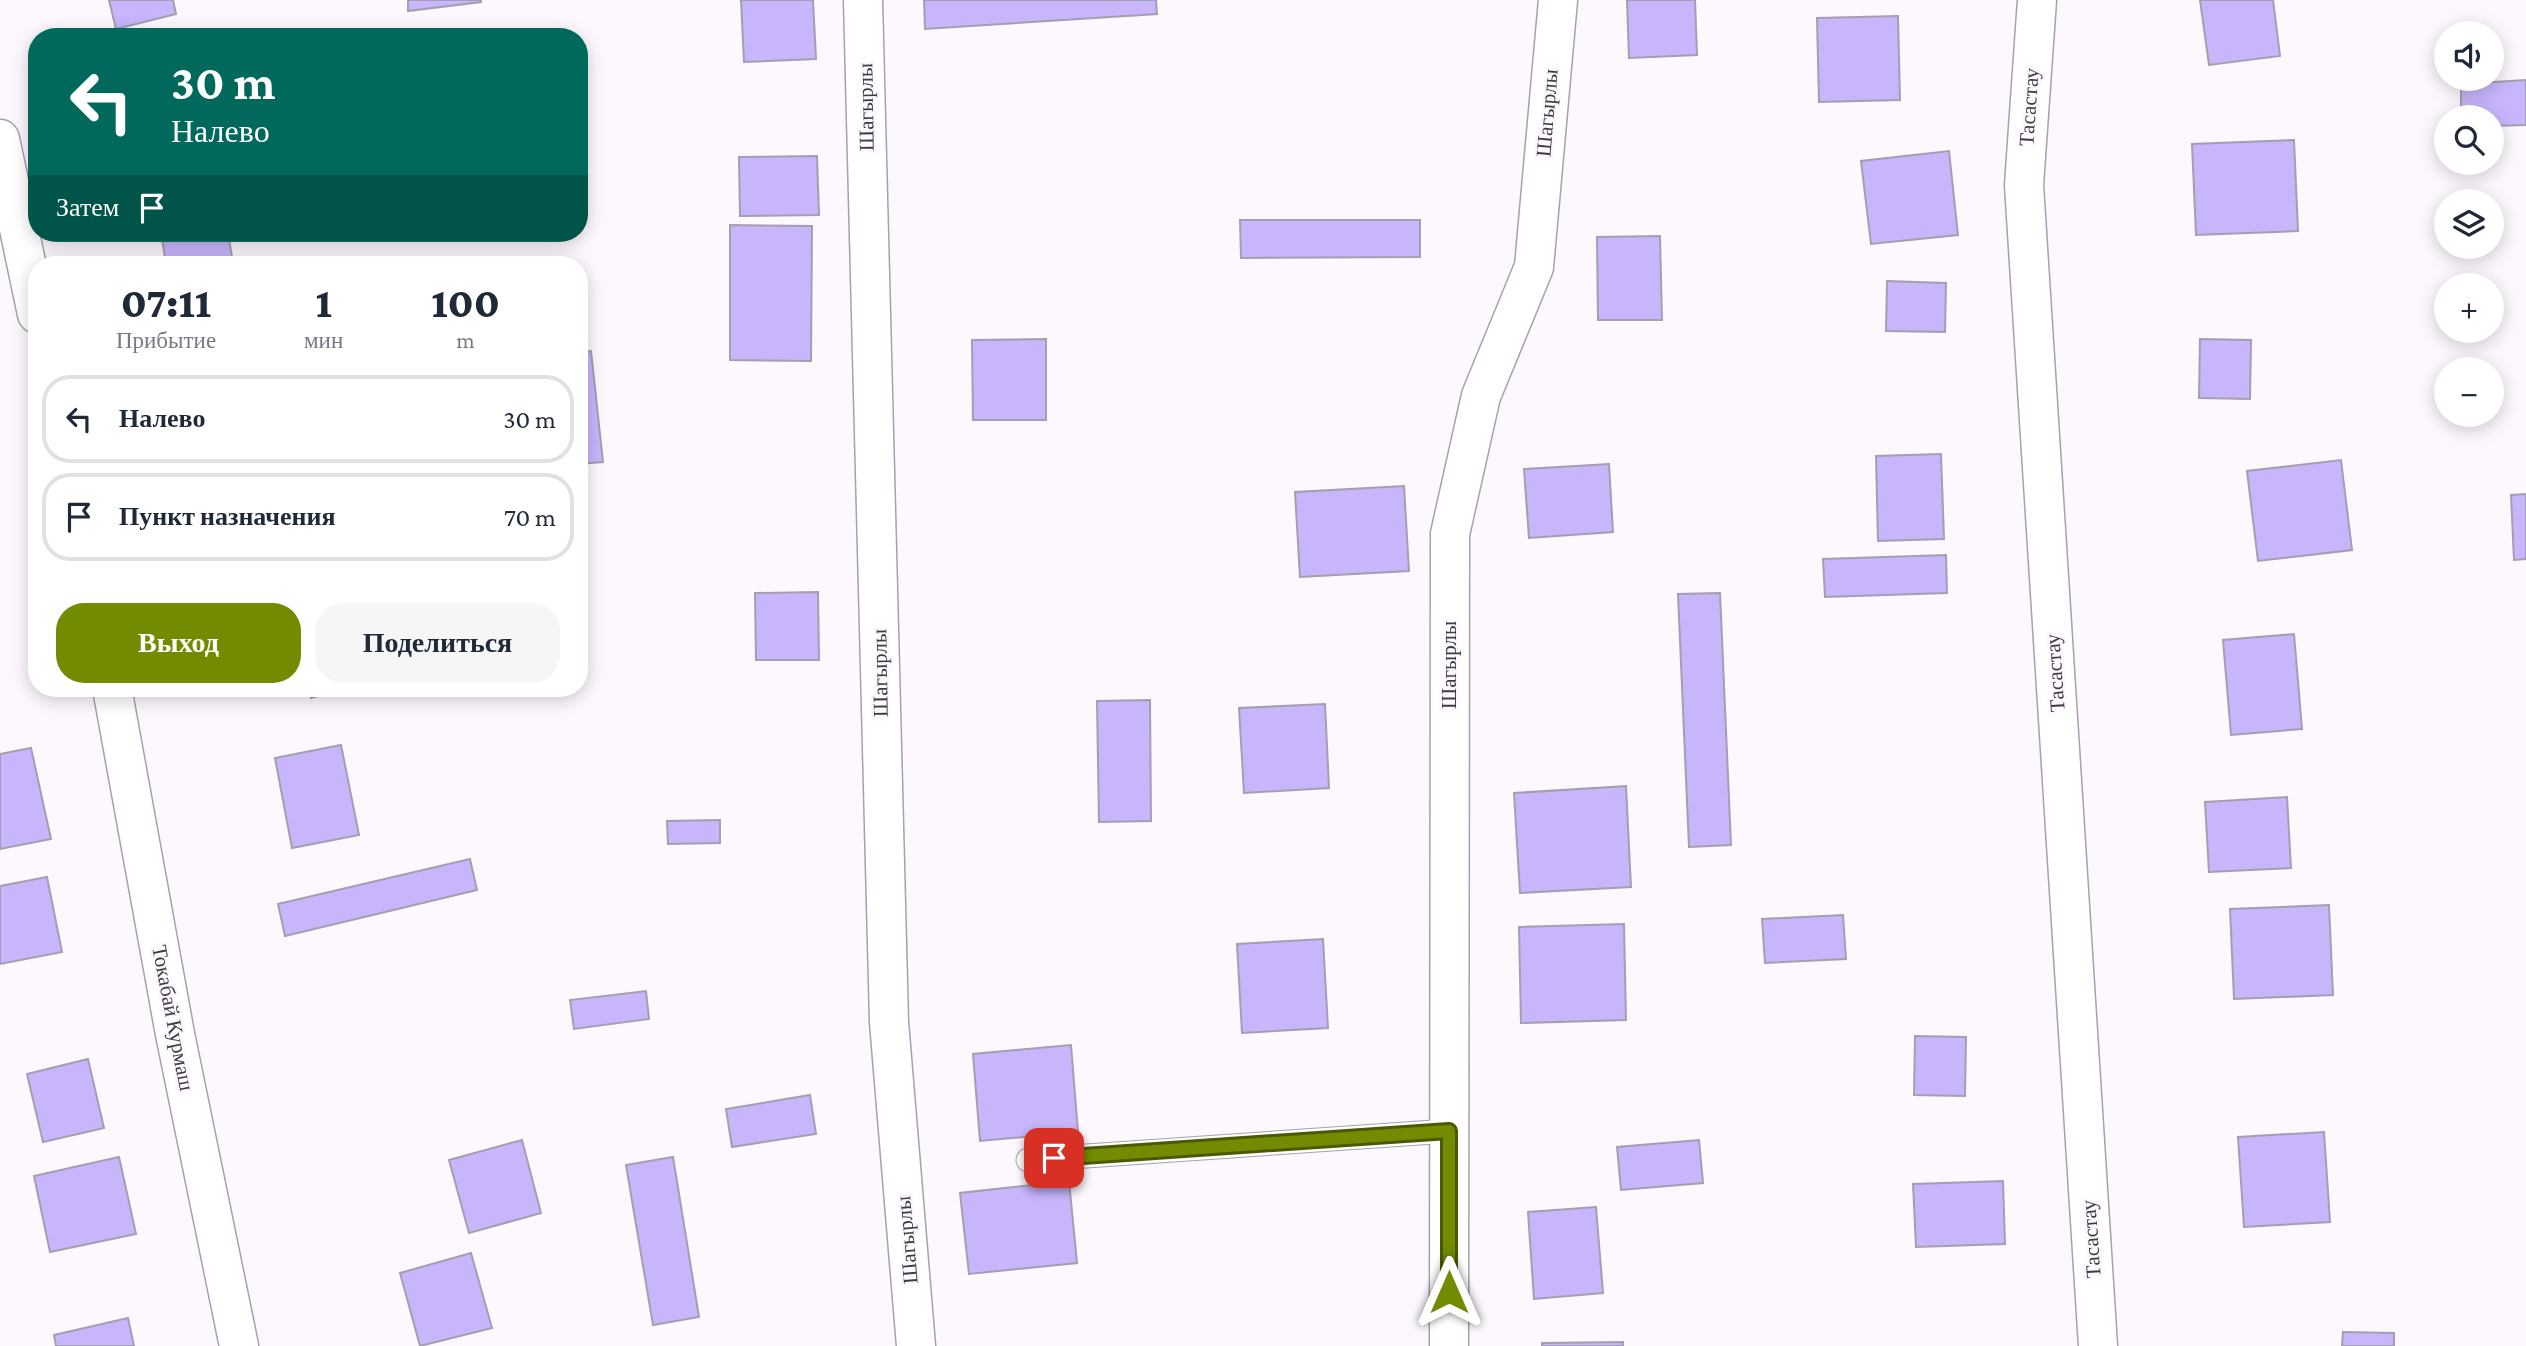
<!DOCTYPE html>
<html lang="ru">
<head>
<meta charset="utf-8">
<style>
	:root { --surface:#fff; --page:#f6f6f7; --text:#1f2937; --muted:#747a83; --line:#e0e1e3; --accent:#728b00 }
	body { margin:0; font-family:"Crimson Pro",serif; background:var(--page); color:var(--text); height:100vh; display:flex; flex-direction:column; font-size:26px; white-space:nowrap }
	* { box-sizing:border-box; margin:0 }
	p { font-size:23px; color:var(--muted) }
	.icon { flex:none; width:38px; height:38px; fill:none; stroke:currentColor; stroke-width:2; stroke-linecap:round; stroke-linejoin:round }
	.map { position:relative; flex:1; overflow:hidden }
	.panel { position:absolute; left:28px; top:256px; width:560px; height:441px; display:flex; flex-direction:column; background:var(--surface); border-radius:28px; box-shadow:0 4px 18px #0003 }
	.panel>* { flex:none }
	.hud { position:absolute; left:28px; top:28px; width:560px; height:214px; border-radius:28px; box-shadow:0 4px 18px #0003; background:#00695c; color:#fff; overflow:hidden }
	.controls { position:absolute; left:2434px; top:21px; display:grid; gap:14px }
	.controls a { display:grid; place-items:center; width:70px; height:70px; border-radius:50%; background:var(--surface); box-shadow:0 4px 18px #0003; font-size:35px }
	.pin { position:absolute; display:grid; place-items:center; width:60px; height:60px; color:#fff; margin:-30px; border-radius:14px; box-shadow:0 4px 10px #0006 }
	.me { position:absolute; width:77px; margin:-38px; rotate:0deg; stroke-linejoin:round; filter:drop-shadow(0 0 5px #0008) }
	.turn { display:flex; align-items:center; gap:24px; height:147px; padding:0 28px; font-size:32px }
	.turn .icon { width:91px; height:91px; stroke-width:2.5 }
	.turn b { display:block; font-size:49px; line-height:60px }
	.then { display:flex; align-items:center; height:66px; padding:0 28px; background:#0003; gap:14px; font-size:26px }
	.eta { display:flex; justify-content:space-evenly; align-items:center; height:119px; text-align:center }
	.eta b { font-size:42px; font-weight:800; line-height:49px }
	.cta { display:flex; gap:14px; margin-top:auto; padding:14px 28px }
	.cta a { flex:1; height:80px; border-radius:28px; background:var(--accent); color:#fff; font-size:28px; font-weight:800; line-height:80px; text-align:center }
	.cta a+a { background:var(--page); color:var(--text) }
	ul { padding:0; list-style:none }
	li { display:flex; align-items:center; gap:21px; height:88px; margin:0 14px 10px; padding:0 14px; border:4px solid var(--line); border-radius:28px }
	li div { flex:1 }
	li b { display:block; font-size:26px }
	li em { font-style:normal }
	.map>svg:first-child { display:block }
	.building { fill:#c8b5fc; stroke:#a39fb0; stroke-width:2 }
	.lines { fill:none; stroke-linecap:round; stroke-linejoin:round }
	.lane-casing { stroke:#a99faf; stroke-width:25 }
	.street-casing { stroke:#a99faf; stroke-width:41 }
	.lane { stroke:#fff; stroke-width:23 }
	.street { stroke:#fff; stroke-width:38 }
	.route-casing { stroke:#4a5a00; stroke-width:18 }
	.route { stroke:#728b00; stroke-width:12 }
	.labels { text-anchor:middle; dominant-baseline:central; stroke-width:6; stroke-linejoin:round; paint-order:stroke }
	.street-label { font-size:21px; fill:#3f3b42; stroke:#fcf8fe }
</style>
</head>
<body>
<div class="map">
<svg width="2526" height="1346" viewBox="0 0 2526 1346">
	<rect width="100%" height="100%" fill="#fcf8fe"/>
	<path class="building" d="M109 0H173L176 14 116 29Z
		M408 0H481V2L408 11Z
		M741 0H813L816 59 744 62Z
		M924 0H1156L1157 14 925 29Z
		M1627 0H1695L1697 55 1629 58Z
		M2200 0H2273L2280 56 2209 65Z
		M1898 16 1900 100 1819 102 1817 18Z
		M2526 80V125L2492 126V117H2461V84Z
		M2294 140 2298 231 2196 235 2192 144Z
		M1949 151 1958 235 1871 244 1861 161Z
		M817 156 819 215 740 216 739 157Z
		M1240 220H1420V257L1241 258Z
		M730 225 812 226 811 361 730 360Z
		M161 233H228L233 263 166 264Z
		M1660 236 1662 320H1598L1597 237Z
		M1887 281 1946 283 1945 332 1886 331Z
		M1046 339V420H973L972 340Z
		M2200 339 2251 340 2250 399 2199 398Z
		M591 351 603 462 579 464V353Z
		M1941 454 1944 539 1878 541 1876 456Z
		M2341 460 2352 550 2258 561 2247 471Z
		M1609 464 1613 532 1529 538 1524 469Z
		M1404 486 1409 571 1300 577 1295 492Z
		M2526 494V559L2514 560 2511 495Z
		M1946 555 1947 593 1825 597 1823 559Z
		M818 592 819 660H756L755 593Z
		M1720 593 1731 845 1689 847 1678 594Z
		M2294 634 2302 729 2231 735 2223 640Z
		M308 688H345L311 698Z
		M1150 700 1151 821 1099 822 1097 701Z
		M1325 704 1329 788 1244 793 1239 708Z
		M341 745 359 835 292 848 275 758Z
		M31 748 51 839 0 849V754Z
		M1626 786 1631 887 1520 893 1514 793Z
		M2287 797 2291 868 2209 872 2205 802Z
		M720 820V843L668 844 667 821Z
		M470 859 477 890 285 936 278 904Z
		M47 877 62 952 0 964V886Z
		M2329 905 2333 995 2234 999 2230 909Z
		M1843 915 1846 959 1765 963 1762 919Z
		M1624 924 1626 1020 1521 1023 1519 927Z
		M1323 939 1328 1028 1242 1033 1237 944Z
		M646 991 649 1019 574 1029 570 1000Z
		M1915 1036 1966 1037 1965 1096 1914 1095Z
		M1071 1045 1078 1132 980 1141 973 1054Z
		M88 1059 104 1128 43 1142 27 1074Z
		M810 1095 816 1134 732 1147 726 1109Z
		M2324 1132 2330 1222 2244 1227 2238 1137Z
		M522 1140 541 1213 469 1233 449 1160Z
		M1699 1140 1703 1183 1621 1190 1617 1147Z
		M119 1157 136 1234 50 1252 34 1176Z
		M673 1157 699 1317 653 1325 626 1165Z
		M1069 1181 1077 1263 969 1274 960 1193Z
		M2003 1181 2005 1244 1916 1247 1913 1184Z
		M1596 1207 1603 1293 1534 1299 1528 1212Z
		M471 1253 492 1328 420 1346 400 1273Z
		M128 1318 134 1346H56L54 1335Z
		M2343 1332 2394 1333V1346H2342Z
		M1623 1342V1346H1542V1343Z"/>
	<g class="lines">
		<defs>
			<path id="lane" d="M1028 1160 1449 1131"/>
			<path id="street" d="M863 0 889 1022 916 1346
				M2037 0 2024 185 2098 1346
				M0 139 37 314
				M112 688 175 1034 239 1346
				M1449 1346 1450 534 1481 396 1534 267 1558 0"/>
		</defs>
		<use href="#lane" class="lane-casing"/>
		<use href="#street" class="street-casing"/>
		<use href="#lane" class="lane"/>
		<use href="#street" class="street"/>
	</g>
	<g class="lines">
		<defs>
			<path id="route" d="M1054 1158 1449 1131V1292"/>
		</defs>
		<use href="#route" class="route-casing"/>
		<use href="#route" class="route"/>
	</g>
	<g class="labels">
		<g class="street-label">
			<text transform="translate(866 107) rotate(-91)">Шагырлы</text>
			<text transform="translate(2029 107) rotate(-86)">Тасастау</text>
			<text transform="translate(1547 113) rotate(-85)">Шагырлы</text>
			<text transform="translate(1449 665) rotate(-90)">Шагырлы</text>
			<text transform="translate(880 673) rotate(-91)">Шагырлы</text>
			<text transform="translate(2055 673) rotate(-94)">Тасастау</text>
			<text transform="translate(173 1018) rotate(79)">Токабай Курмаш</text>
			<text transform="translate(2091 1239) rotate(-94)">Тасастау</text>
			<text transform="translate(907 1240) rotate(-95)">Шагырлы</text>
		</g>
	</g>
</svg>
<div class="controls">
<a><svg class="icon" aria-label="sound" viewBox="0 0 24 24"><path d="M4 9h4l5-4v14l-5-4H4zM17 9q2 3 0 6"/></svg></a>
<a><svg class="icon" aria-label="search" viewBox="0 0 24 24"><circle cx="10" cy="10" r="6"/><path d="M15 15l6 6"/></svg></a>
<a><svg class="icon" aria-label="layers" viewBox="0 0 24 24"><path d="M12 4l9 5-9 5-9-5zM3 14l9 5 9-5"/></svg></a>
<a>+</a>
<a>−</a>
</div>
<div class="pin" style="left:1054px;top:1158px;background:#d93025"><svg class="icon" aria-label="arrive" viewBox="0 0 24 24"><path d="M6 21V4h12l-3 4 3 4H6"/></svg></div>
<svg class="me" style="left:1449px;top:1292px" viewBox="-20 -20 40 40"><path d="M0-17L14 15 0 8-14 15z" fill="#728b00" stroke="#fff" stroke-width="4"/></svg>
<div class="hud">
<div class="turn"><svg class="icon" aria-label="left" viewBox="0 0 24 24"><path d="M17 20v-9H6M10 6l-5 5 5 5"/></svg><div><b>30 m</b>Налево</div></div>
<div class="then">Затем<svg class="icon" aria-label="arrive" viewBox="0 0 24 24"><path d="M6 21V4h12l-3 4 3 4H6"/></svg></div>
</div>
<section class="panel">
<div class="eta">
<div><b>07:11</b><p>Прибытие</p></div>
<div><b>1</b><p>мин</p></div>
<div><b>100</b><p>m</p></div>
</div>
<ul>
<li><svg class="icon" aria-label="left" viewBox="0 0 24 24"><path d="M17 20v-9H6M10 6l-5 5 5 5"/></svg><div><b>Налево</b></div><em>30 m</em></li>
<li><svg class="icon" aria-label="arrive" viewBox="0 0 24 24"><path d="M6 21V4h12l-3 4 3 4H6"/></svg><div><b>Пункт назначения</b></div><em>70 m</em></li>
</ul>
<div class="cta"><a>Выход</a><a>Поделиться</a></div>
</section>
</div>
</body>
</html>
